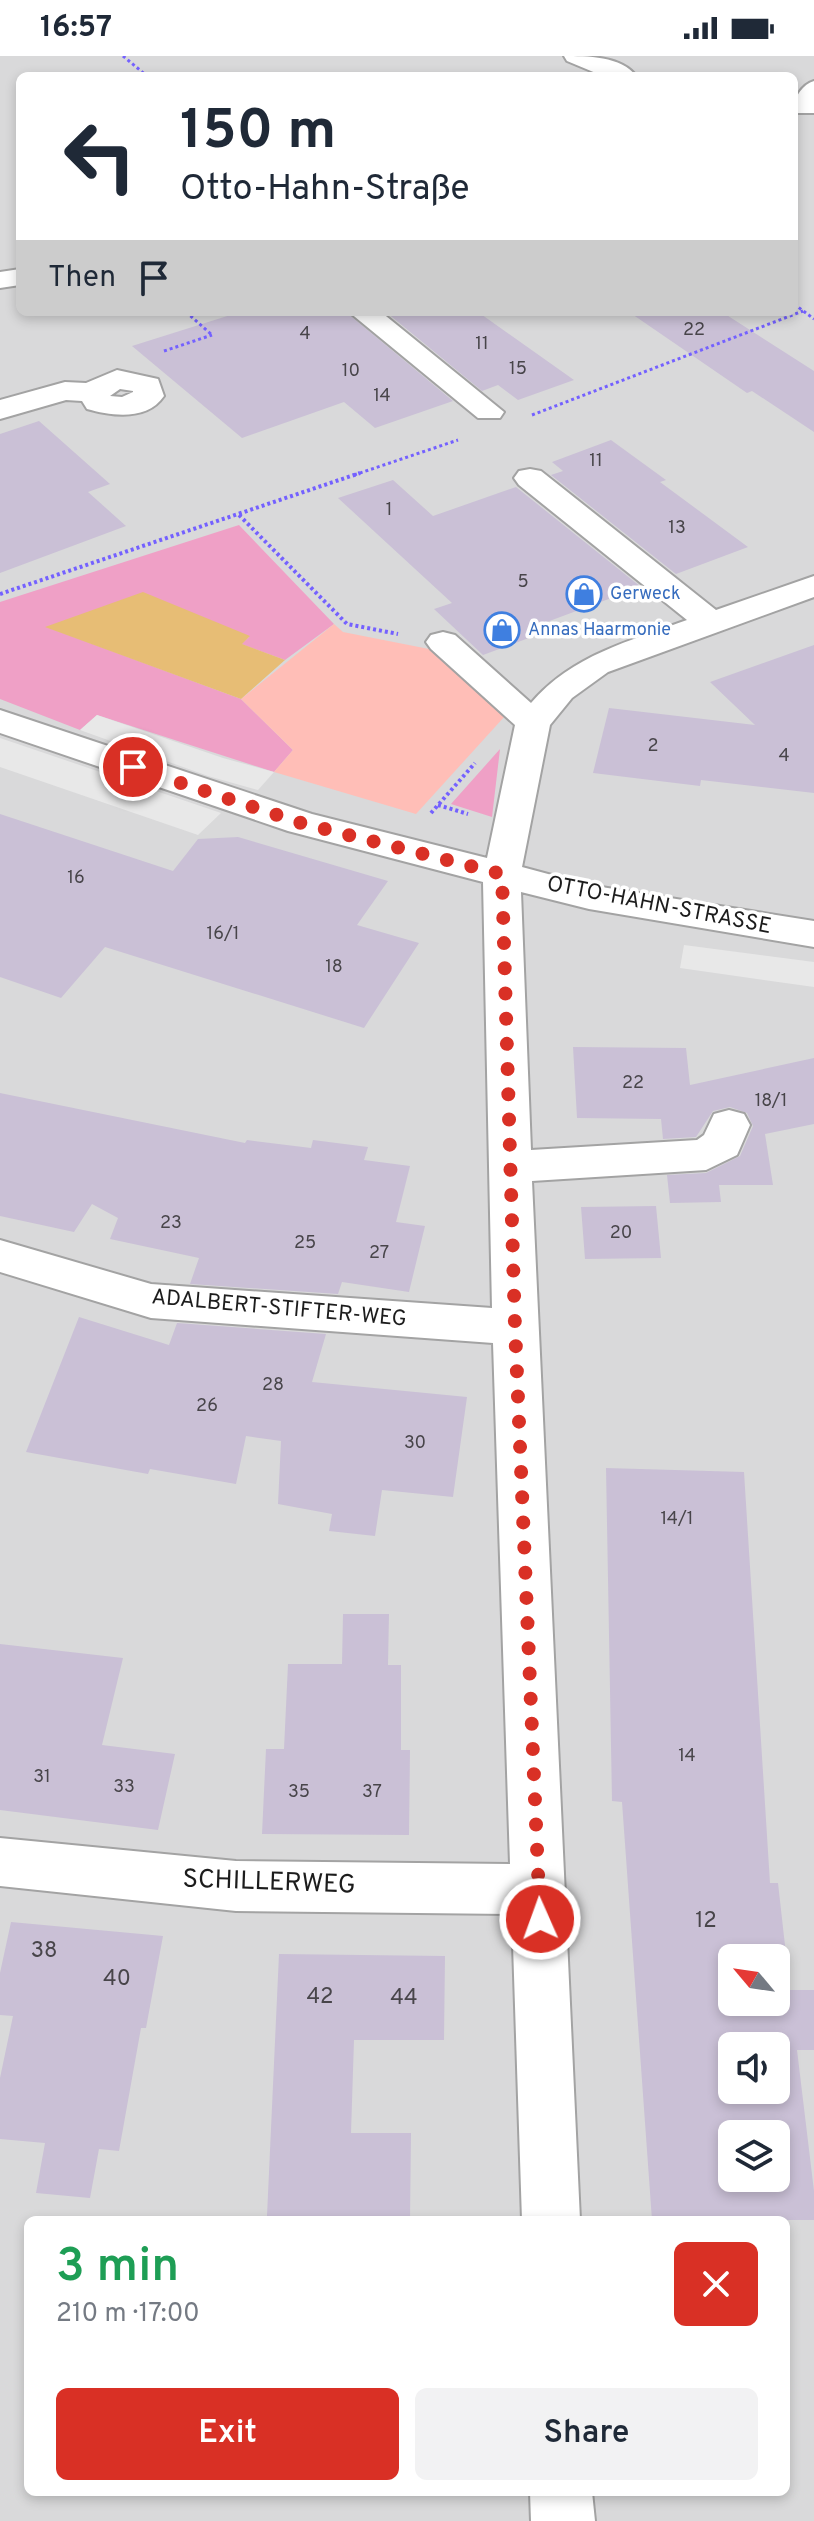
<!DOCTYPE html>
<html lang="en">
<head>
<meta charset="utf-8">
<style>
	:root { --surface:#fff; --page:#f2f2f3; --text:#1f2937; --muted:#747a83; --accent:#d93025 }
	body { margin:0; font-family:Overpass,sans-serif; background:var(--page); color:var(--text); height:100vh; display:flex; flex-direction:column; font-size:30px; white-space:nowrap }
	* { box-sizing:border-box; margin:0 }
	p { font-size:26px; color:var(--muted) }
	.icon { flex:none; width:44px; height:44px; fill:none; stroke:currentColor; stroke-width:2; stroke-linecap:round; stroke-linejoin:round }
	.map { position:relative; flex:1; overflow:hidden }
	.sheet { position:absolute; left:24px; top:2160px; width:766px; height:280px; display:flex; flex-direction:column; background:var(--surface); border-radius:12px; box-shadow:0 4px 12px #0003 }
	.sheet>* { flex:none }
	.hud { position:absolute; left:16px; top:16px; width:782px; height:244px; border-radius:12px; box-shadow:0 4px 12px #0003; background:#fff; color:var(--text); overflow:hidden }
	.needle { width:52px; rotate:299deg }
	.buttons { position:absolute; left:718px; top:1888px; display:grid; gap:16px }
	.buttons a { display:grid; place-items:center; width:72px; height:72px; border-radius:12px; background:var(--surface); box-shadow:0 4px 12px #0003; font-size:40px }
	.pin { position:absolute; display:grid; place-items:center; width:68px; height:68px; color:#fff; margin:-34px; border:4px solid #fff; border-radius:50%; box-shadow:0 2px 8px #0007 }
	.me { position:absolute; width:88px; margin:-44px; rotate:358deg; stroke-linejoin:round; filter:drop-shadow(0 0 6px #0008) }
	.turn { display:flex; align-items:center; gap:28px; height:168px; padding:0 32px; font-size:36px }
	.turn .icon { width:104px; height:104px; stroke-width:2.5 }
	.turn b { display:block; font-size:56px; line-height:68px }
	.then { display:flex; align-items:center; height:76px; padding:0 32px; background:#0003; gap:16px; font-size:30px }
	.round { display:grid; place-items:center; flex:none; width:84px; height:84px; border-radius:12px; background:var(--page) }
	.head { display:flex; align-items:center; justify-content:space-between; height:136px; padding:0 32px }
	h1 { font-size:48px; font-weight:600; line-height:60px; color:#1e9e55 }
	.button { display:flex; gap:16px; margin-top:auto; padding:16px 32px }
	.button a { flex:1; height:92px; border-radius:12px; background:var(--accent); color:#fff; font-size:32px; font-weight:600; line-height:92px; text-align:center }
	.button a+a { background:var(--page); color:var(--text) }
	.status { display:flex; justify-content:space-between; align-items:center; height:56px; padding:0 40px; background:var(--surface); direction:ltr }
	.status svg { height:22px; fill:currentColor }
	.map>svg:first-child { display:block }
	.residential { fill:#d9d9da; fill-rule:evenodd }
	.grass { fill:#efa0c6 }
	.park { fill:#ffbeb7 }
	.pitch { fill:#e7bd75 }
	.parking { fill:#e8e8e8 }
	.building { fill:#cac0d6; fill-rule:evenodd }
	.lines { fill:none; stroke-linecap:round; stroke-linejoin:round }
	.minor-casing { stroke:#a3a3a3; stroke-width:4 }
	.path-far1 { stroke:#7461ff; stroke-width:3; stroke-dasharray:3 3; stroke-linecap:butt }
	.path { stroke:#7461ff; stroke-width:4; stroke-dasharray:3 3; stroke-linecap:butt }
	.minor { fill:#fff; fill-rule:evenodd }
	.route { stroke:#d93025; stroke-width:14; stroke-dasharray:0 25.2 }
	.labels { text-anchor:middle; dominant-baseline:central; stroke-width:7; stroke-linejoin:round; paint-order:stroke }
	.number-label { font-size:18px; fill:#48454a }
	.far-shop-label { font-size:18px; fill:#366cbe; stroke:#fff; text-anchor:start }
	.street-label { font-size:22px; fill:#1c1c1c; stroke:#fff }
	.near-number-label { font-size:22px; fill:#48454a }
	.near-street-label { font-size:26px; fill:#1c1c1c; stroke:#fff }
</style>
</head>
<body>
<div class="status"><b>16:57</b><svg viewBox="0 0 49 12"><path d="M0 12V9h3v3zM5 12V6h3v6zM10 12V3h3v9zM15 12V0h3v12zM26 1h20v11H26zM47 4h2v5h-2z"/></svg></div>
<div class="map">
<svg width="814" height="2465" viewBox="0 0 814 2465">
	<rect width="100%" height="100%" fill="#eae0ef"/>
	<path class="residential" d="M0 0H814V2465H0ZM20 20H794V256H20ZM732 1902H776V1946H732ZM732 1990H776V2034H732ZM732 2078H776V2122H732ZM28 2164H786V2436H28Z"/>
	<path class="grass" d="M239 469 334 568 285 604 241 588 249 581 47 571 241 643 293 694 274 716 97 659 80 674 0 643V546Z
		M500 693 492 761 451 748Z"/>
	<path class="park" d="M334 568 343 576 429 593 505 660 416 758 274 716 293 694 241 643Z"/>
	<path class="pitch" d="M143 536 250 580 242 588 285 604 241 643 45 571Z"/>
	<path class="parking" d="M97 659 223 702 274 716 258 734 208 720 80 674Z
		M0 682 221 757 198 779 0 711Z
		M684 889 814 906V931L680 912Z"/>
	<path class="building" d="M240 256H346L453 345 375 372 344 346 242 382 132 290Z
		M386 256H478L574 324 518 344 498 329 482 335Z
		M629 256H722L814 315V376L752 335 747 337Z
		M39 365 110 428 88 436 126 470 0 517V378Z
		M611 384 666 424 660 426 748 491 676 518 551 419 563 415 552 406Z
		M393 424 433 460 516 431 641 531 536 570 542 577 483 599 434 553 452 547 338 442Z
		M814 589V737L701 724 700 730 593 717 609 652 755 669 710 626Z
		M0 758 173 815 198 783 238 781 388 825 357 869 419 887 364 972 105 891 61 942 0 921Z
		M573 991 686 992 690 1029 814 1002V1068L765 1078 773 1129H719L721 1146 670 1147 667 1119 706 1117 740 1100 753 1070 747 1057 730 1051 713 1055 696 1081 663 1083 661 1063 577 1062Z
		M0 1037 245 1087 247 1084 311 1092 313 1084 368 1091 364 1104 410 1110 396 1166 425 1170 409 1236 342 1226 338 1238 190 1228 199 1202 110 1183 118 1162 92 1148 74 1176 0 1160Z
		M656 1150 661 1202 585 1203 581 1151Z
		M79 1261 169 1289 177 1267 326 1278 312 1326 467 1341 453 1441 382 1434 375 1480 329 1475 332 1458 278 1448 281 1385 246 1380 236 1428 150 1413 148 1418 26 1396Z
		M606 1412 744 1416 770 1827H778L790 1934H814V1994H797L814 2135V2164H652L622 1746 612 1745ZM732 1902H776V1946H732ZM732 1990H776V2034H732ZM732 2078H776V2122H732Z
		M343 1558H389L388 1609H401V1694H410L409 1779 262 1778 266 1693H284L288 1608H342Z
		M0 1588 123 1602 102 1689 175 1698 158 1774 0 1754Z
		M11 1866 163 1880 146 1972H141L119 2095 99 2093 90 2142 36 2137 45 2087 0 2083V2022L13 1960 0 1959V1917Z
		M279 1898 445 1900 444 1984H354L351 2077H411L410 2164 267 2160Z"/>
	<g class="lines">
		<defs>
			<path id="minor" d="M564 0C586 0 622 0 636 20H603L567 5Z
				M814 25V57H796C791 45 801 29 814 25Z
				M20 213V229L0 232V216Z
				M349 256H381L504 356 500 362H478Z
				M117 314 158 323 164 340C147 365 112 360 87 353L82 345 66 344 0 363V344L65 326 86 327ZM120 333 133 335V336L122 341 110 340Z
				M530 413 541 415 716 554 814 520V541L608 616 572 642 550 669 522 811 589 829 814 865V891L589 853 521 836 531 1094 697 1084 704 1079 714 1058 729 1054 744 1058 750 1069 737 1099 706 1114 532 1125 580 2164H522L512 1858 236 1855 0 1830V1782L236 1805 510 1808 493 1287 151 1262 0 1216V1184L151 1228 492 1252 483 826 288 775 0 677V654L312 758 487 802 515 669 431 593 426 586 431 579 443 576 455 579 531 647C572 599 630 585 687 564L519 429 514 422 519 415Z
				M530 2436H592L595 2465H531Z"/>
		</defs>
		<use href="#minor" class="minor-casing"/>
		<path class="path-far1" d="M123 0 147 20
			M794 248 814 263
			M186 256 212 279
			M164 295 212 279
			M532 359 803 255
			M354 419 458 384"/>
		<path class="path" d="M239 459 347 568 398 578
			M0 538 360 417
			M438 749 468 758
			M431 757 475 707"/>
		<use href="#minor" class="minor"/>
	</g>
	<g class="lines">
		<path class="route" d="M133 711 301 767 502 818 515 1271 540 1863"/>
	</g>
	<defs>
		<symbol id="shop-ring" viewBox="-11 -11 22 22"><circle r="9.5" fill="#fff" stroke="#3f7fe0" stroke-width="1.5"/><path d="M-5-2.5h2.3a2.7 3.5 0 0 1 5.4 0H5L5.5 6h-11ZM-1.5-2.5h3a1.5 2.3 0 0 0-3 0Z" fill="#3f7fe0"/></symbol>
	</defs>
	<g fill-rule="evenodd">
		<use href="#shop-ring" x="564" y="518" width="40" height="40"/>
		<use href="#shop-ring" x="482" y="554" width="40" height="40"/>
	</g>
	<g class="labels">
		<g class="number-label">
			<text x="694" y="274">22</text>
			<text x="305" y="278">4</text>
			<text x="482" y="288">11</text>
			<text x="518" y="313">15</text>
			<text x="351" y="315">10</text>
			<text x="382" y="340">14</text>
			<text x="596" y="405">11</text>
			<text x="389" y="454">1</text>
			<text x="677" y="472">13</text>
			<text x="523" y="526">5</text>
			<text x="653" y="690">2</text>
			<text x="784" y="700">4</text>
			<text x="76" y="822">16</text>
			<text x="223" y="878">16/1</text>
			<text x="334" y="911">18</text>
			<text x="633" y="1027">22</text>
			<text x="771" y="1045">18/1</text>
			<text x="171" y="1167">23</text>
			<text x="621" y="1177">20</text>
			<text x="305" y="1187">25</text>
			<text x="379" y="1197">27</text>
			<text x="273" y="1329">28</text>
			<text x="207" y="1350">26</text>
			<text x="415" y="1387">30</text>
			<text x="677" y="1463">14/1</text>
			<text x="687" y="1700">14</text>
			<text x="42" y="1721">31</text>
			<text x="124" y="1731">33</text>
			<text x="299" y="1736">35</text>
			<text x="372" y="1736">37</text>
		</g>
		<g class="far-shop-label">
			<text x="610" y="538">Gerweck</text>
			<text x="528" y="574">Annas Haarmonie</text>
		</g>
		<g class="street-label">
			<text transform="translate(659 850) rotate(11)">OTTO-HAHN-STRASSE</text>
			<text transform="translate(279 1253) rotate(5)">ADALBERT-STIFTER-WEG</text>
		</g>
		<g class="near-number-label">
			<text x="706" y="1865">12</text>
			<text x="44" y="1895">38</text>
			<text x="117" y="1923">40</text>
			<text x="320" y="1941">42</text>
			<text x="404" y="1942">44</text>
		</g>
		<g class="near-street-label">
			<text transform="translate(269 1827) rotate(2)">SCHILLERWEG</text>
		</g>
	</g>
</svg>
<div class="buttons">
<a><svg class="needle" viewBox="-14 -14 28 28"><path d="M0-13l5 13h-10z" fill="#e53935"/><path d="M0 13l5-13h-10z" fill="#747a83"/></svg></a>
<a><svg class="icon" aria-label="sound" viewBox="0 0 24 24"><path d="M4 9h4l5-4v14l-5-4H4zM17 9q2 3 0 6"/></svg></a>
<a><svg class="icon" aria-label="layers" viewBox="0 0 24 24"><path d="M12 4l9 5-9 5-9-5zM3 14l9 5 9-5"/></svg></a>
</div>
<div class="pin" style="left:133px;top:711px;background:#d93025"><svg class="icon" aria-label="arrive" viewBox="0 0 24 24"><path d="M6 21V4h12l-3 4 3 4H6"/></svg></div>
<svg class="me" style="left:540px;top:1863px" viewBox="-20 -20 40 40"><circle r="17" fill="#d93025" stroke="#fff" stroke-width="3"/><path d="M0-11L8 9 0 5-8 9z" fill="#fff"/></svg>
<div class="hud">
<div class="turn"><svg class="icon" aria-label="left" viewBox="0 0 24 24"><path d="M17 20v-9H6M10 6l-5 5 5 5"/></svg><div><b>150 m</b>Otto-Hahn-Straße</div></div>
<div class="then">Then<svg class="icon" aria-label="arrive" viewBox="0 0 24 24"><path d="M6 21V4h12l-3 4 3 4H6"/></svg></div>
</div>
<section class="sheet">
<div class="head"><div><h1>3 min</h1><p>210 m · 17:00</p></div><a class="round" style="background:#d93025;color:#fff"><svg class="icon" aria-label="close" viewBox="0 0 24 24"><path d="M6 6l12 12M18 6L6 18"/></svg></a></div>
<div class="button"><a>Exit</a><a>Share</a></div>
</section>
</div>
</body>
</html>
